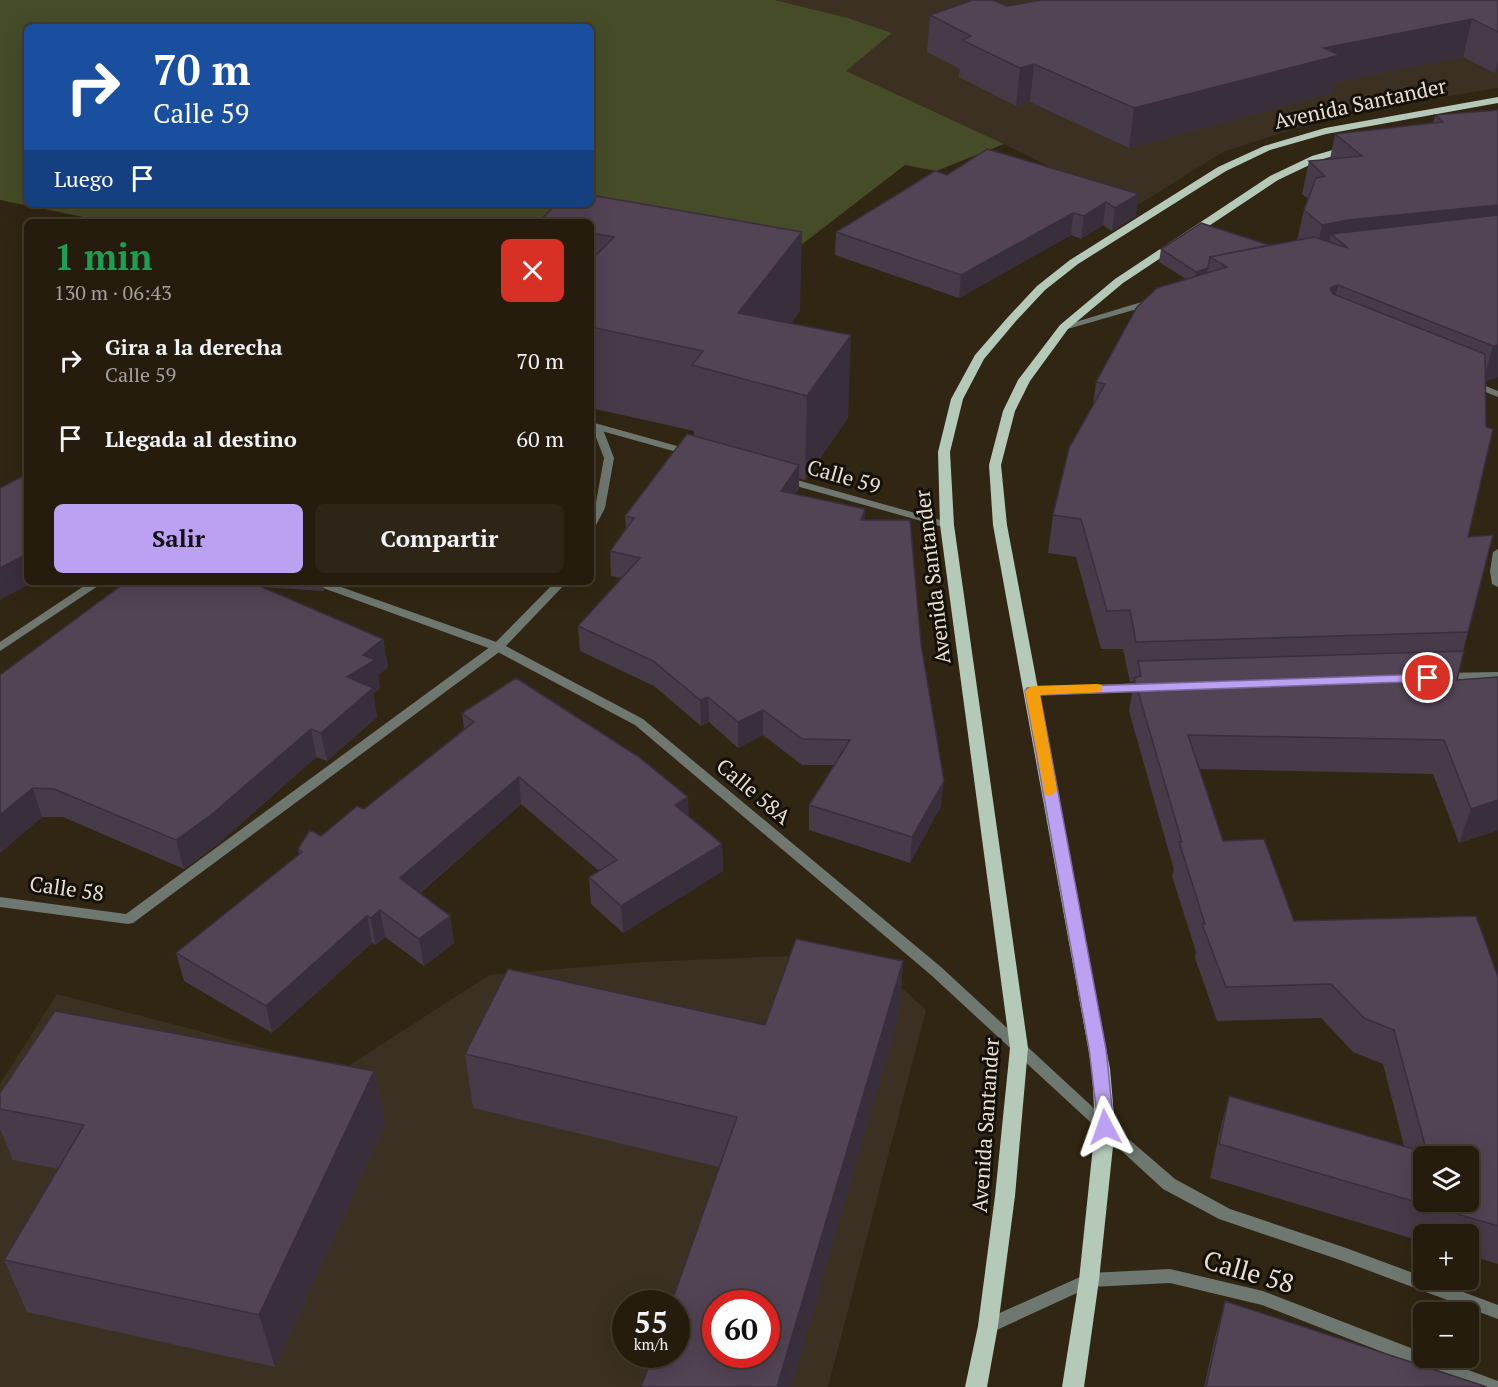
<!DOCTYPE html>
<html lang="es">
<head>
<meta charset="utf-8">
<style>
	:root { --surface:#251c0e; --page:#2d2517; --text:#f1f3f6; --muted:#a3a19e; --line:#423a2e; --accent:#bca0f2 }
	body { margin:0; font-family:"PT Serif",serif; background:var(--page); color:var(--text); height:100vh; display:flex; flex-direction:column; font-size:22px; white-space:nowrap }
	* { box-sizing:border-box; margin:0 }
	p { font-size:20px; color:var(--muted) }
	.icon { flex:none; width:33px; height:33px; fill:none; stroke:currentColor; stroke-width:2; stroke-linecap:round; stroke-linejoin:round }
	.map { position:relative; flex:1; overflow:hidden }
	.side { position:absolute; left:24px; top:219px; width:570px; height:366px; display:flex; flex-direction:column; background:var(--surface); border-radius:9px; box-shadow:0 6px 24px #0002,0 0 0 2px var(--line) }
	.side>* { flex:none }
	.guide { position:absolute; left:24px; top:24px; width:570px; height:183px; border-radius:9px; box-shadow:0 6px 24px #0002,0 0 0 2px var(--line); background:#1a4fa0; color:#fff; overflow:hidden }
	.tools { position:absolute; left:1413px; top:1146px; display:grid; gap:12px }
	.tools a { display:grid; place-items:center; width:66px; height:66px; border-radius:9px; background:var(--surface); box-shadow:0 6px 24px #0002,0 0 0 2px var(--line); font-size:30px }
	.speed { position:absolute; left:612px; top:1290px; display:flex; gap:12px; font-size:30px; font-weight:700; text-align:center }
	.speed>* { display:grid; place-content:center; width:78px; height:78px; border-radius:50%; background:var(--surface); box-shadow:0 6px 24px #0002,0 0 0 2px var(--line); line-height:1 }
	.speed small { font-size:15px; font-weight:400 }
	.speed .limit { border:9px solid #d22; background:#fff; color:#111 }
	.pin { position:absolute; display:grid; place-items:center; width:51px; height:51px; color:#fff; margin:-26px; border:3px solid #fff; border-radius:50%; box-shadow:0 2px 6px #0007 }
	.me { position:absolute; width:66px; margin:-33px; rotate:356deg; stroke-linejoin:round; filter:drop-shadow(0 0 4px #0008) }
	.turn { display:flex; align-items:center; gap:21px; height:126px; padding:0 30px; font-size:27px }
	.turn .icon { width:78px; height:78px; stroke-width:2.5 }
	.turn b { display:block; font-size:42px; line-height:51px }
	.then { display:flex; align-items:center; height:57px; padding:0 30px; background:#0003; gap:12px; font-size:22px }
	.round { display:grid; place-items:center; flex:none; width:63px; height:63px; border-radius:9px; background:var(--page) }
	.summary { display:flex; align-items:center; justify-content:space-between; height:102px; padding:0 30px }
	h1 { font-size:36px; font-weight:800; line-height:45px; color:#1e9e55 }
	.cta { display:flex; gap:12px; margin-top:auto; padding:12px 30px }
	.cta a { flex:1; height:69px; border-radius:9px; background:var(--accent); color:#111; font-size:24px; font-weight:800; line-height:69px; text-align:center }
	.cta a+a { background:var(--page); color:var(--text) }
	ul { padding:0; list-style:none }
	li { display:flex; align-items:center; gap:18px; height:78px; padding:0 30px }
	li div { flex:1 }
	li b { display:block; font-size:22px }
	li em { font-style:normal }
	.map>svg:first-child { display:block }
	.education { fill:#3c3022; fill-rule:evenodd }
	.green { fill:#464b28; fill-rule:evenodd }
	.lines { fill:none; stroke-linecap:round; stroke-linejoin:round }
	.minor { fill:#6e7870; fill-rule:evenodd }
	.tertiary { fill:#6e7870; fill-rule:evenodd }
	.primary { fill:#b5c9b9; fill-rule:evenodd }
	.wall { fill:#473a49 }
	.shaded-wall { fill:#392f3c }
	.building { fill:#524355; stroke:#392f3c; stroke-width:1.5; fill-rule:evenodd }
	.route { fill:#bca0f2; stroke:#7a689d; stroke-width:1.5 }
	.slow { fill:#f59e0b }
	.labels { text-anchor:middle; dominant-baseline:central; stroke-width:6; stroke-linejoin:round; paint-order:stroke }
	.street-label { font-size:21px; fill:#e8e0d5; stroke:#151008 }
	.near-street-label { font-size:26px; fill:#e8e0d5; stroke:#151008 }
</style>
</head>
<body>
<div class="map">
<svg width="1498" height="1387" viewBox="0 0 1498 1387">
	<rect width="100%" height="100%" fill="#312613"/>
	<path class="education" d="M775 0H1374L1498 6V88L1337 115 1223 152 1133 208 1004 144 845 71 892 33 848 18Z
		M815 955 899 985 926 1010 828 1387H0V1084L57 994 344 1069 489 975 642 962ZM626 1304H676V1354H626ZM716 1304H766V1354H716Z"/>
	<path class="green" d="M0 0H775L848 18 892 33 846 71 1004 144 936 171 905 165 788 255 591 222H108L0 200ZM27 27H591V204H27Z"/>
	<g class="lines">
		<path class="minor" d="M1155 298 1158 299V303L1064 330 1059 327Z
			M1471 380 1498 391V397L1468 385V381Z
			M597 424 602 427 614 458 605 508 595 527 591 528V515L595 508 604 458 592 427Z
			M1498 549V587L1492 584 1490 571 1493 552Z
			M555 582H567L502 650 133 923 128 924 0 907V897L126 914 494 644Z
			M1498 672V680L1441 681 1435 677 1441 673Z
			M1148 683 1152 684 1154 687 1152 690 1032 695 1026 691 1032 687Z
			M1105 1121 1110 1123 1175 1179 1230 1209 1346 1248 1424 1277V1280H1431L1498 1305V1319L1343 1261 1219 1219 1163 1189 1100 1131 1097 1127 1100 1123Z
			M1170 1269 1263 1291 1424 1353V1358H1436L1498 1381V1387H1472L1262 1305 1170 1283 1090 1287 988 1334 982 1331 980 1326 982 1321 1089 1273Z"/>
		<path class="tertiary" d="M591 422 695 451 696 453 691 456 591 428Z
			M786 477 951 523 952 525 947 528 943 527 782 482 781 480Z
			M90 582H104L0 651V642Z
			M310 582H327L502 644 643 719 941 967 1110 1123 1113 1127 1110 1131 1105 1133 1100 1131 931 975 635 725 494 650 312 584Z"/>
		<path class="primary" d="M1498 97V103L1326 134 1270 150 1226 171 1078 264 1045 290 1016 321 984 359 963 399 950 452 954 525 1028 1048 1015 1196 998 1326 987 1387H965L978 1326 995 1196 1010 1048 940 525 938 452 951 399 975 355 1008 317 1037 286 1070 260 1218 167 1264 146 1325 128Z
			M1350 145 1355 148 1353 150 1320 160 1278 180 1123 283 1068 329 1030 381 1015 411 1001 465 1007 525 1110 1069 1115 1127 1099 1280 1084 1387H1062L1079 1280 1095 1127 1092 1069 993 525 989 465 1003 411 1018 380 1060 325 1115 279 1270 176 1312 156Z"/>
	</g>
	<path class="wall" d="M1498 0V72L1495 73 1463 57 1334 82 1332 93 1129 148 1030 102 1016 106 959 77 960 69 927 52 930 15 1007 6Z
		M1498 110V377L1486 381 1468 537V632L1463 651 1457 680 1498 830 1459 843 1433 774 1199 769 1223 841 1294 921 1498 977V1264L1468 1255V1234H1424V1242L1210 1178 1220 1130 1229 1096 1404 1146 1383 1064 1353 1052 1321 1018 1217 1021 1195 958 1196 952 1172 876 1174 870 1129 711 1134 681 1130 682 1123 649H1101L1076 557 1048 553 1053 515 1093 405 1096 382 1186 279 1159 262 1161 249 1269 245 1297 240 1304 210 1308 199 1302 194 1309 161 1330 159 1335 134 1433 123 1435 115Z
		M987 149 1136 216 1112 231 1103 225 1081 239 1071 235 959 298 835 255 836 232 947 175Z
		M557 204 800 311 791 323 848 418 805 480 799 478V489L795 494 865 520 921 644 941 806 910 863 809 830V805L834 765H802L763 735 738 748 709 722 701 726 654 686 580 651 578 626 621 578 611 576 610 551 626 529 625 516 694 436V431L591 408V222Z
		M126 582H322L324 591 262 587 383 639 388 667 378 675 380 689 373 693 377 717 327 761 316 757 218 844 184 869 63 817H42L0 853Z
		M462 713 689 817 722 844 723 871 623 933 591 904 589 877 599 871 521 804 420 893 450 916 454 943 424 966 385 937 376 945 372 943 272 1033 184 981 176 953 299 854 298 849 364 809 464 729Z
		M903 961 899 1015 719 1167 473 1108 465 1054 765 1025Z
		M374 1071 385 1124 275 1367 27 1312 4 1260 58 1169 13 1160 0 1129V1093Z
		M1225 1301 1487 1387H1204L1215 1338Z"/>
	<path class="shaded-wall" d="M1472 19 1463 57 1334 82 1332 93 1129 148 1134 108 1324 48Z
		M1498 60V72L1495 73Z
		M1034 64 1030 102 1016 106 1020 68Z
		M1139 194 1136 216 1112 231 1115 208Z
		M1106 202 1103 225 1081 239 1084 216Z
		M1498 205V238L1348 248 1331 234 1326 257 1315 259 1322 225 1348 220Z
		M1073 213 1071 235 959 298 961 275Z
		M802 232 800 311 749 380 738 313Z
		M1208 268 1206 281 1194 284 1196 272Z
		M1338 285 1330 320V288Z
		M851 335 848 418 805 480 807 396Z
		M1498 345V377L1483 382 1493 346Z
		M799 465V489L781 515V491Z
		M865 509 864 533 861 520Z
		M27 554V582H34L0 600V568Z
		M383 639 388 667 378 675 380 689 373 693 377 717 327 761 321 733 347 677 363 655Z
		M708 697 709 722 701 726 700 700Z
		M763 710V735L738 748V722Z
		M311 729 316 757 218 844 184 869 176 840Z
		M519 777 521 804 405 905 400 878Z
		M944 781 941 806 910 863 912 837Z
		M33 788 42 817 0 853V815Z
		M688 797 689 824 675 805Z
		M1498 800V830L1459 843 1471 809Z
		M722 844 723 871 623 933 621 906Z
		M380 910 385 937 376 945 371 918Z
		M367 916 372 943 272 1033 266 1006Z
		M450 916 454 943 424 966 419 939Z
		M903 961 899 1015 791 1387H777Z
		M374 1071 385 1124 275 1367 259 1315Z"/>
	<path class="building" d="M973 0H993L1007 6 1042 0H1498V32L1472 19 1324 48 1340 55 1134 108 1034 64 1020 68 962 40 971 36 930 15Z
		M1498 110V205L1348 220 1322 225 1304 210 1316 178 1325 176 1309 161 1362 156 1335 134 1443 122 1435 115Z
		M987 149 1139 194 1115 208 1106 202 1084 216 1073 213 961 275 836 232 935 171 947 175Z
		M591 195 802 232 738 313 851 335 807 396 692 365 703 351 591 327V260L614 237 591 233V222H538L557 204H591Z
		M1498 215V345L1493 346 1338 285 1330 288 1333 294 1485 354 1486 427 1493 429 1468 537 1493 535 1468 632 1136 642 1130 610 1107 611 1081 519 1053 515 1069 448 1105 384 1096 382 1137 307 1157 288 1227 267 1210 257 1314 237 1348 248 1331 234Z
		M1201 223 1269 245 1210 257 1208 268 1196 272 1161 249Z
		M687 434 799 465 781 491 865 509 861 520H910L921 644 944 781 912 837 809 805 850 740 802 739 763 710 738 722 708 697 700 700 653 661 578 626 640 558 610 551 634 518 625 516Z
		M27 474V554L0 568V488Z
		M126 582H250L383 639 363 655 375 660 347 677 373 688 321 733 311 729 211 815 176 840 54 789 33 788 0 815V675Z
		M1464 651 1457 680 1498 677V800L1471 809 1444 740 1188 735 1223 841 1264 839 1294 921 1476 916 1498 977V1226L1219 1144 1229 1096 1427 1153 1394 1030 1364 1018 1331 984 1226 987 1202 924H1205L1179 842H1182L1134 678 1141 676 1138 661ZM1424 1156H1468V1202H1424Z
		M516 678 639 757 688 797 675 805 722 844 621 906 589 877 617 860 519 777 400 878 450 916 419 939 380 910 371 918 367 916 266 1006 176 953 302 852 298 849 310 830 321 836 357 806 364 809 474 722 462 713Z
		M796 939 903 961 777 1387H641L653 1354H676V1304H671L737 1117 465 1054 508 969 765 1025ZM716 1304H766V1354H716Z
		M55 1011 374 1071 259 1315 4 1260 84 1125 0 1109V1093Z
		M1225 1301 1487 1387H1206Z"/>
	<path class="route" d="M1428 674 1433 675V681L1040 695 1106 1049 1114 1127 1111 1132H1099L1089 1049 1025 691 1027 688Z"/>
	<path class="slow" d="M1097 684 1102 685V692L1040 695 1057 791 1050 796 1045 795 1025 691 1032 686Z"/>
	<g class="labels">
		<g class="street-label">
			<text transform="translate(1360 103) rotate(-12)">Avenida Santander</text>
			<text transform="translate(844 476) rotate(16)">Calle 59</text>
			<text transform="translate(932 577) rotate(-97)">Avenida Santander</text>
			<text transform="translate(754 791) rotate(40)">Calle 58A</text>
			<text transform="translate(67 888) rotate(8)">Calle 58</text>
			<text transform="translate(985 1125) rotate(-86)">Avenida Santander</text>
		</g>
		<g class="near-street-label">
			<text transform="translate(1249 1271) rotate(16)">Calle 58</text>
		</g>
	</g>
</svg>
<div class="tools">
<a><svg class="icon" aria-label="layers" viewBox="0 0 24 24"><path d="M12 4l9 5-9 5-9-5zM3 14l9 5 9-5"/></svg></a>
<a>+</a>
<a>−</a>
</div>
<div class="speed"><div>55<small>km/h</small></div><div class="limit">60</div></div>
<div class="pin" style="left:1428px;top:678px;background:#d93025"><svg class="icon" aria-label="arrive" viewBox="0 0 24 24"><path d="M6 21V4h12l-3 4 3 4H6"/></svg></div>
<svg class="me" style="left:1105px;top:1127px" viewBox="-20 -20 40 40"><path d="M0-17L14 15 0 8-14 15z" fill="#bca0f2" stroke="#fff" stroke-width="4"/></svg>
<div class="guide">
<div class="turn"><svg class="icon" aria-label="right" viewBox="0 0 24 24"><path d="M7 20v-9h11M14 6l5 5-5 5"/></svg><div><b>70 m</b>Calle 59</div></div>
<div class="then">Luego<svg class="icon" aria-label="arrive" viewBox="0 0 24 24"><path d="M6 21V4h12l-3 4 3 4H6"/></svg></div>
</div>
<section class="side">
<div class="summary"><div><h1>1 min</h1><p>130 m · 06:43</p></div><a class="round" style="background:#d93025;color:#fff"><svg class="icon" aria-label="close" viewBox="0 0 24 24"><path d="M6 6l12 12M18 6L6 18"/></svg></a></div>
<ul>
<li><svg class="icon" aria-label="right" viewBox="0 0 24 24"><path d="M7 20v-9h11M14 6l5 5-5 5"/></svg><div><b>Gira a la derecha</b><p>Calle 59</p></div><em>70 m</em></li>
<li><svg class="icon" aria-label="arrive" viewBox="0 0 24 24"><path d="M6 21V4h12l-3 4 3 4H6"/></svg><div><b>Llegada al destino</b></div><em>60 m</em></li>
</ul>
<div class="cta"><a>Salir</a><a>Compartir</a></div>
</section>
</div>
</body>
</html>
